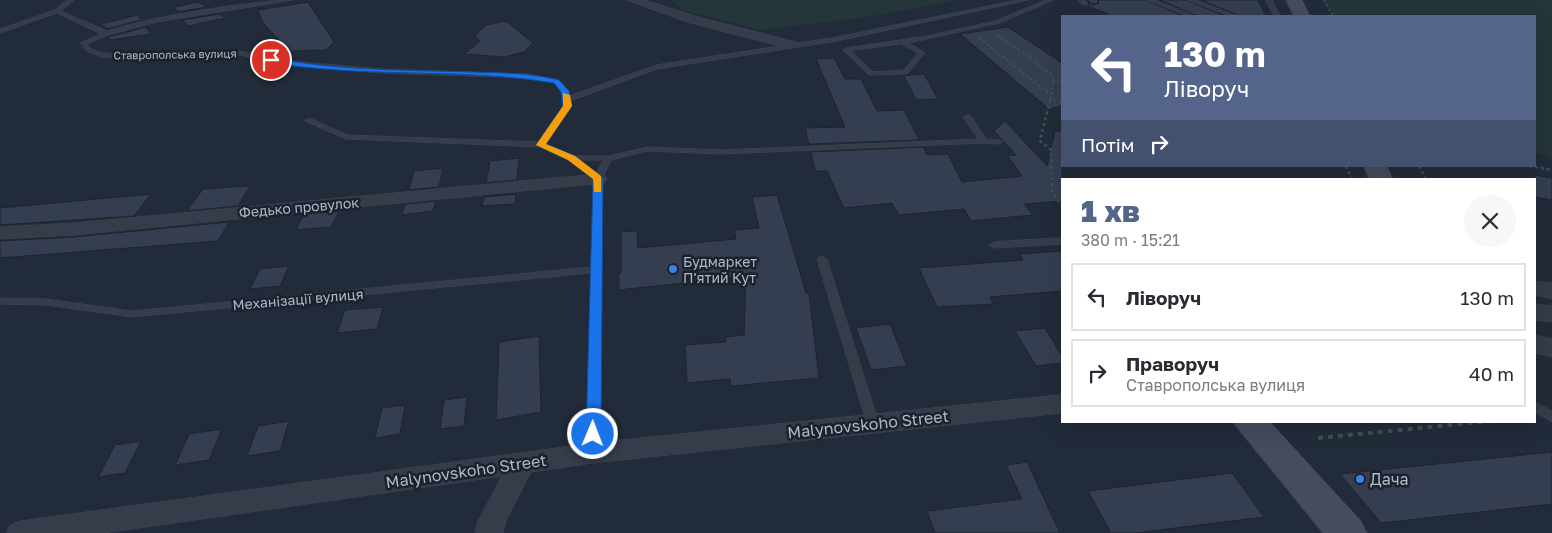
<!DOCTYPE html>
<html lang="uk">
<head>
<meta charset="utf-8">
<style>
	:root { --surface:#fff; --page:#f7f7f7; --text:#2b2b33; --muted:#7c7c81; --line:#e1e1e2; --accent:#54648a }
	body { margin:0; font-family:"Golos Text",sans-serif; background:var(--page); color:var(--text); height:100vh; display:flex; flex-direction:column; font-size:19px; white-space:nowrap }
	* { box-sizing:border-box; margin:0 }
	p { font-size:16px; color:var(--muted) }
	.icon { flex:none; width:28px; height:28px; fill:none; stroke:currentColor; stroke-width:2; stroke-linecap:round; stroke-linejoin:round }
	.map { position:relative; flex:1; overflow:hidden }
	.details { position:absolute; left:1061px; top:178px; width:475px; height:245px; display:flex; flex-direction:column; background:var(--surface); border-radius:0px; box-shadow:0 5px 20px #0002 }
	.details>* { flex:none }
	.guide { position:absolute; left:1061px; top:15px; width:475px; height:152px; border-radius:0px; box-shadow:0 5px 20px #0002; background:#54648a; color:#fff; overflow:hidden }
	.pin { position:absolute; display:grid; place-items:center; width:42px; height:42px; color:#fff; margin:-21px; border:2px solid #fff; border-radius:50%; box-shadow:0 1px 5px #0007 }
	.me { position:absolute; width:55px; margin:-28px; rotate:1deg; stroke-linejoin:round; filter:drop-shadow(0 0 4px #0008) }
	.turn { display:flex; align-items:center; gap:18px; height:105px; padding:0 20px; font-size:22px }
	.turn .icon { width:65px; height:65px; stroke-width:2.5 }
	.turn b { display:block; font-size:35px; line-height:42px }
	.then { display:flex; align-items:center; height:48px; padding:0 20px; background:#0003; gap:10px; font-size:19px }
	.round { display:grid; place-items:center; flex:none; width:52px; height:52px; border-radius:26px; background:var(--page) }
	.summary { display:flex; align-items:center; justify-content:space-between; height:85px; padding:0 20px }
	h1 { font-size:30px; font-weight:800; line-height:38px; color:var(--accent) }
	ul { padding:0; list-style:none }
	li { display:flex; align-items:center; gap:15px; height:68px; margin:0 10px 8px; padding:0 10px; border:2px solid var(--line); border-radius:0px }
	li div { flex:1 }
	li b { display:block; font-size:19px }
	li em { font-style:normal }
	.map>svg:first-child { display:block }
	.green { fill:#24363a }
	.building { fill:#343e50; stroke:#1d2430 }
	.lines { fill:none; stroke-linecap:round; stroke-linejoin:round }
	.service-casing { stroke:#3f4653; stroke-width:1 }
	.minor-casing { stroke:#3f4653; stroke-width:1 }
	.tertiary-casing { stroke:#3f4653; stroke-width:1 }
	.secondary-casing { stroke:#3f4653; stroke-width:1 }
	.path-far2 { stroke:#3d5053; stroke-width:2; stroke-dasharray:2.5 2.5; stroke-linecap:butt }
	.path-far1 { stroke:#3d5053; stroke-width:2.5; stroke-dasharray:3 3; stroke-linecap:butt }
	.path { stroke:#3d5053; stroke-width:4; stroke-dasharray:5 5; stroke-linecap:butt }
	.service { fill:#363d4a; fill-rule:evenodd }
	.minor { fill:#363d4a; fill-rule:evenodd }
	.tertiary { fill:#363d4a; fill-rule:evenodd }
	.secondary { fill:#444c5d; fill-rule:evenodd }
	.route { fill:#1a73e8; stroke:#114b97 }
	.slow { fill:#f59e0b }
	.shop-dot { fill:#3f7fe0; stroke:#1b222e; stroke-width:2 }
	.labels { text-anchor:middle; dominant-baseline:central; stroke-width:5; stroke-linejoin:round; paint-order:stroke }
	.far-street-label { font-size:11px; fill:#b1b8c6; stroke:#1b222e }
	.street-label { font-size:14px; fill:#b1b8c6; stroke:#1b222e }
	.poi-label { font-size:14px; fill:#b1b8c6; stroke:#1b222e; text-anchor:start }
	.near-street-label { font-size:16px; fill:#b1b8c6; stroke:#1b222e }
	.near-poi-label { font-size:16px; fill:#b1b8c6; stroke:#1b222e; text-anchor:start }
</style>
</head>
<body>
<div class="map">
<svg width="1552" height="533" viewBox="0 0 1552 533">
	<rect width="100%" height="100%" fill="#222b39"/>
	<path class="green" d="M671 0H959L861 18 760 30 682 10Z
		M1324 0H1552V159L1535 152V16H1333Z"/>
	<path class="building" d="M1087 0 1092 5 1099 3 1098 0H1145L1183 16H1108V14L1088 6 1090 4Z
		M1160 0H1186L1225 16H1197Z
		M1201 0H1258L1266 16H1240Z
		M198 2 207 7 178 12 174 7Z
		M308 2 334 42 326 50 289 51 263 23 258 10Z
		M219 14 226 18 188 26 183 20Z
		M138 15 141 20 107 29 101 24Z
		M506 21 533 43 524 52 504 57 464 54 480 41 475 36 486 25Z
		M146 27 151 34 110 40 108 37Z
		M1008 27 1062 63V106L1049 109 960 34Z
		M834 58 845 79H861L877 111 904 110 919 140 809 144 805 128 845 127 816 59Z
		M924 74 938 99 916 100 904 76Z
		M1005 121 1047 166 1055 131H1062V201L1024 204 1033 215 971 221 964 209 899 215 892 203 844 208 827 171H815L811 152 923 147 927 155 948 154 962 182 1022 176 1008 156 1016 155 994 131Z
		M519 158 517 180 486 183 490 161Z
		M443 168 439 187 409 190 414 171Z
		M1535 175 1552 178V200L1535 197Z
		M250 186 238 206 187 211 203 189Z
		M151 194 134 216 0 225V208Z
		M516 194 515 204 482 206 484 197Z
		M777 195 806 293H809L819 378 731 386 730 379 687 383 685 345 726 342 725 337 744 335 746 276 619 290V273H621V232L637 231 638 248 736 239 734 230 759 228 752 197Z
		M436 201 433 211 402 215 405 204Z
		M339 211 331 227 296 230 304 214Z
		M229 222 218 241 0 258V241L74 237Z
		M1062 251V291L990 297 993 304 937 307 919 268 1023 260 1020 254Z
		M289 266 280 286 250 289 260 269Z
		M383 307 377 329 337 333 345 310Z
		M890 324 907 366 871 370 856 328Z
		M1045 328 1062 356V363L1036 366 1015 331Z
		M539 336 541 412 496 420 499 342Z
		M467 397 464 426 440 429 444 400Z
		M405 405 400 434 375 438 382 408Z
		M289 421 280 451 247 456 258 426Z
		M222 429 209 460 175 465 189 434Z
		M141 441 125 473 98 477 115 445Z
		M1552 452V504L1381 523 1340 474Z
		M1027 462 1060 533H935L927 511 1022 499 1006 465Z
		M1232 473 1264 517 1135 533H1111L1088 491Z"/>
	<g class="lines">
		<defs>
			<path id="service" d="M67 0H74L61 11 107 31C146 19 187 12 228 6 249 4 271 0 293 0L157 22 108 35 87 44 91 49 102 53 135 54 235 50 289 61 382 69 528 74 559 80 569 91V96L656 65 837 37 1017 0H1028L837 41 657 69 570 101 571 106 546 144 573 156H608L648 147 721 150 978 139 963 117 967 115H970L986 139 999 140 1003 142 999 144 984 143 721 154 648 151 611 160 602 179 599 453 598 457 593 458 588 457 587 453 591 273 132 317 46 305 0 304V298L46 299 132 311 591 267 594 180 569 160 540 147 346 139 305 121 306 119H312L347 135 539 142 563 106 561 91 555 83 528 78 382 73 289 65 235 54 135 58 101 57 87 51 80 43 101 34 57 13 0 33V29L55 10ZM580 160H603L596 173Z
				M1046 0H1054L999 23 909 43 925 53 908 73 906 74 869 75 843 50 846 48 927 36 995 21ZM901 44 918 53 904 70 873 72 851 51Z
				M1079 0H1085L1088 4 1083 5Z
				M1090 0H1096L1097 2 1092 3Z
				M1147 0H1155L1195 16H1187Z
				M1188 0H1196L1238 16H1230Z
				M1266 0H1272L1280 16H1274Z
				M1062 238V244L994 248 989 245 994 242Z
				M822 256 827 259 879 424 877 427 873 429 869 427 867 424 817 259Z
				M1535 402 1552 411V422L1535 412Z"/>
			<path id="minor" d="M627 0H645L695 16 796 42 797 45 791 49 687 22Z
				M598 174 604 175 607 179 604 183 74 235 0 239V227L74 223Z
				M1062 395V413L593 463 531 472 506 521 503 533H475L478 521 502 476 104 533H6L10 525 20 521 593 443Z"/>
			<path id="tertiary" d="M1535 281 1552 283V299L1535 295Z
				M1535 304 1552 306V322L1535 320Z
				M1535 335 1552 339V357L1535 353Z"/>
			<path id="secondary" d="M1286 0H1302L1310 16H1294Z
				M1364 166H1387L1393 179H1369Z
				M1232 421H1269L1361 521 1367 533H1323Z"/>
		</defs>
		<use href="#service" class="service-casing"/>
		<use href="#minor" class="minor-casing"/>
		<use href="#tertiary" class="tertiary-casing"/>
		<use href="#secondary" class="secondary-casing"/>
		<path class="path-far2" d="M1324 0 1333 16
			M997 35 1034 60 1053 77 1052 92
			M979 38 1047 92
			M1053 81 1062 82"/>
		<path class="path-far1" d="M1046 91 1051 95
			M1050 100 1053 91
			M1062 102 1050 100 1040 141 1051 150 1052 192 1062 206
			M1346 166 1352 179
			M1419 166 1426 179
			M1529 166 1552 170"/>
		<path class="path" d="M1318 438 1491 421"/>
		<use href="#service" class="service"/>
		<use href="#minor" class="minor"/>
		<use href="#tertiary" class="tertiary"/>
		<use href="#secondary" class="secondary"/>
	</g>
	<path class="route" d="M271 57C333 71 408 70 472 72 502 73 531 73 559 80L569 91 572 106 546 144 575 156 603 178 601 434 598 438H588L586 434 593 179 568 160 536 145 563 106 561 92 554 83C483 71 408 75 337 70 313 68 291 67 268 61L267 60Z"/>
	<path class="slow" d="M563 93 570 95 572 106 546 144 575 156 601 176V192H594L593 179 568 160 536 145 563 106Z"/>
	<g class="shop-dot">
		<circle cx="673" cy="269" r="5"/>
		<circle cx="1360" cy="479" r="5"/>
	</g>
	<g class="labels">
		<g class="far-street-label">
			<text transform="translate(175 54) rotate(-1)">Ставрополська вулиця</text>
		</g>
		<g class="street-label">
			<text transform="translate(299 207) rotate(-5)">Федько провулок</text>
			<text transform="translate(298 299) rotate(-5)">Механізації вулиця</text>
		</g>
		<g class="poi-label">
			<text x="683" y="261">Будмаркет<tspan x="683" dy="16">П'ятий Кут</tspan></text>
		</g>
		<g class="near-street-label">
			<text transform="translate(868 424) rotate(-6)">Malynovskoho Street</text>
			<text transform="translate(466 471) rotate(-8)">Malynovskoho Street</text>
		</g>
		<g class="near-poi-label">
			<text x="1370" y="479">Дача</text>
		</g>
	</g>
</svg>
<div class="pin" style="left:271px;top:60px;background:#d93025"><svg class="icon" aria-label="arrive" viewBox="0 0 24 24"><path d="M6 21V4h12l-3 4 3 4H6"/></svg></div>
<svg class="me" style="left:593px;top:434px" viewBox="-20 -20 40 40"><circle r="17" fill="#1a73e8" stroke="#fff" stroke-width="3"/><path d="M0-11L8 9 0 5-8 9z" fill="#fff"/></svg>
<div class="guide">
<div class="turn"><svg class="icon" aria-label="left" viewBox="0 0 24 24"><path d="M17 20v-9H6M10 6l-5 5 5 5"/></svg><div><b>130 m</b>Ліворуч</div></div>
<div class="then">Потім<svg class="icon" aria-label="right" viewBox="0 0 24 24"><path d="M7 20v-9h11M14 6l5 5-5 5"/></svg></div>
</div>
<section class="details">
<div class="summary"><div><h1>1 хв</h1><p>380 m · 15:21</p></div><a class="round"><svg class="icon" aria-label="close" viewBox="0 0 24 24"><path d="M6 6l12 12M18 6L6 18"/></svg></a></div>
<ul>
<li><svg class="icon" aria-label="left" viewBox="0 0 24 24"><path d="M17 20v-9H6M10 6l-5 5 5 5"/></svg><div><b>Ліворуч</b></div><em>130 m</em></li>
<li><svg class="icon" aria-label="right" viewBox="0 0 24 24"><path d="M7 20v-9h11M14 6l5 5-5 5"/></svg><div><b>Праворуч</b><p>Ставрополська вулиця</p></div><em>40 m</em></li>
</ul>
</section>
</div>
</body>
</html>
